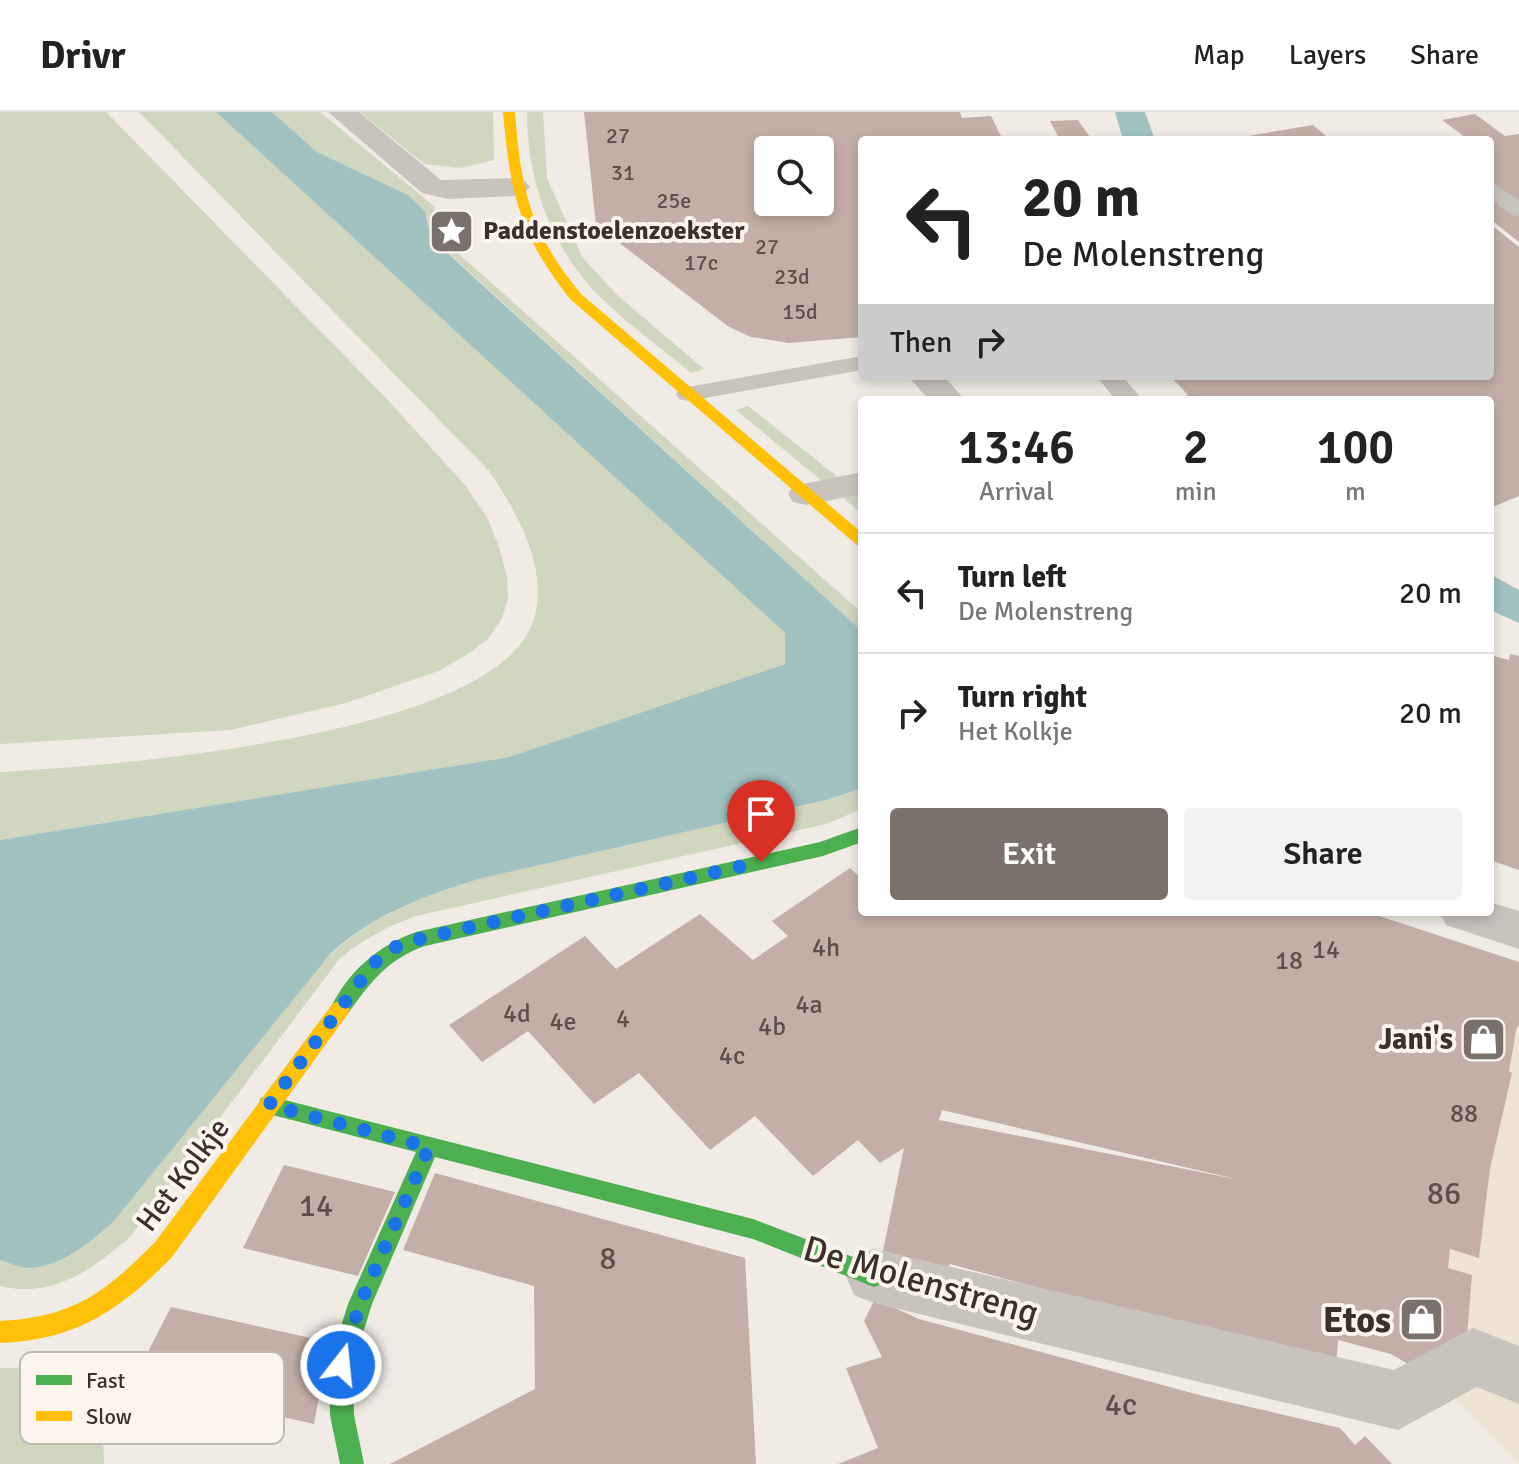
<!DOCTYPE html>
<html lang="en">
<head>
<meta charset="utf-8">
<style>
	:root { --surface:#fff; --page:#f2f2f2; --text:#222; --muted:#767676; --line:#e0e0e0; --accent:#7a716c }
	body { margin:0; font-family:Signika,sans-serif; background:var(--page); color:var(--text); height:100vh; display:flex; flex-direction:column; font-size:30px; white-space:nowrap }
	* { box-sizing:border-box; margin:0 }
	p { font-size:26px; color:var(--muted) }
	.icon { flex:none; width:44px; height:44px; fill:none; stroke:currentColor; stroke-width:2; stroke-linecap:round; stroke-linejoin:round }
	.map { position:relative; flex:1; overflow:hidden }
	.details { position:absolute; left:858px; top:284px; width:636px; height:520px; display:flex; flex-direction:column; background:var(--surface); border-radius:8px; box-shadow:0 4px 12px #0003 }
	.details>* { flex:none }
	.hud { position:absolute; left:858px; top:24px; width:636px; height:244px; border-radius:8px; box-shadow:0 4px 12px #0003; background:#fff; color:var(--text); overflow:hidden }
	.buttons { position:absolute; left:754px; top:24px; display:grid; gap:16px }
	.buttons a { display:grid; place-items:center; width:80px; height:80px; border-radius:8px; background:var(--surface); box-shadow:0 4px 12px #0003; font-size:40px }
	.pin { position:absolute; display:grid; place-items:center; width:68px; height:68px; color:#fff; margin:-82px -34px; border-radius:50% 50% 50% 0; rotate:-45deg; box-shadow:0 0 8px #0007 }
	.pin .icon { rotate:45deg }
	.me { position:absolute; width:88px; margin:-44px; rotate:16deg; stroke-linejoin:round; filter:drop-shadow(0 0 6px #0008) }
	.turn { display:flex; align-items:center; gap:28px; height:168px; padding:0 32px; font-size:36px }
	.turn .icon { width:104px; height:104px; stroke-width:2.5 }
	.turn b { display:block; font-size:56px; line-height:68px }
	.then { display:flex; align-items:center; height:76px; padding:0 32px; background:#0003; gap:16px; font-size:30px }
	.eta { display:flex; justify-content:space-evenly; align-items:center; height:136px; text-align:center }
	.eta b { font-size:48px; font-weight:600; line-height:56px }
	.cta { display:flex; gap:16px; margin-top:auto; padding:16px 32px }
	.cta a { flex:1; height:92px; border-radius:8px; background:var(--accent); color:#fff; font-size:32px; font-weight:600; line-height:92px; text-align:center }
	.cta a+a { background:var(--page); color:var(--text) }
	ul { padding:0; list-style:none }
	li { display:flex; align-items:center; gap:24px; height:120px; padding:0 32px; border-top:2px solid var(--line) }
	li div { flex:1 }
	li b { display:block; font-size:30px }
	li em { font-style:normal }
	header { display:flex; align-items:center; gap:48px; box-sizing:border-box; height:112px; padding:0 40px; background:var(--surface); border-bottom:2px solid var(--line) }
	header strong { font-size:38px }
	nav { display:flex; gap:44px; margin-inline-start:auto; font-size:28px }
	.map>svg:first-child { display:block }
	.green { fill:#d1d6bf }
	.plaza { fill:#eee3d5 }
	.water { fill:#a1c2c1 }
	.building { fill:#c3afa7; fill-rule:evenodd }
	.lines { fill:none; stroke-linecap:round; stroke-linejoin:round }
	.lane { fill:#c9c3be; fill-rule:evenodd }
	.street { fill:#c9c3be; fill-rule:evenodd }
	.fast { fill:#4caf50; fill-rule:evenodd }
	.slow { fill:#ffc107; fill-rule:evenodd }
	.route { stroke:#1a73e8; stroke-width:14; stroke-dasharray:0 25.2 }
	.labels { text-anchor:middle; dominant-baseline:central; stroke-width:8; stroke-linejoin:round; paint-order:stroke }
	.far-number-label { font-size:22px; fill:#5d504a }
	.far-poi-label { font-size:26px; font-weight:bold; fill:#3b302b; stroke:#fbf5ee; text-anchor:start }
	.number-label { font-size:26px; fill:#5d504a }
	.poi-label { font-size:30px; font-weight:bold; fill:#3b302b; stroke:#fbf5ee; text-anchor:end }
	.street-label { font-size:30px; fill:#3b302b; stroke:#fbf5ee }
	.near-number-label { font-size:32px; fill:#5d504a }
	.near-street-label { font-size:36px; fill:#3b302b; stroke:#fbf5ee }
	.near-poi-label { font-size:36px; font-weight:bold; fill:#3b302b; stroke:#fbf5ee; text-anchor:end }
	.key { fill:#fbf5ee; stroke:#c1bab4; stroke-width:2 }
	.key-label { font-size:22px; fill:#3b302b }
</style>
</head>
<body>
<header>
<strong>Drivr</strong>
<nav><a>Map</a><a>Layers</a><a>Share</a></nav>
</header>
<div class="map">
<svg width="1519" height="1352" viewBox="0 0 1519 1352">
	<rect width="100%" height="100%" fill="#f0ebe5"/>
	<path class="green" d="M0 0H106L384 284 465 373 487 405 498 432 507 464 508 487 502 506 488 527 465 544 438 559 346 591 230 618 0 632Z
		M139 0H216L785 521V552L509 645 0 728V660C110 654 479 626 530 517 554 465 518 401 489 359Z
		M272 0H320L434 94 438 117 450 134 862 501V519L431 125 425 99 408 83 317 40Z
		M360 0H493L494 48 461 56 424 52Z
		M527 0H543L547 66 582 145 617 183 704 257 691 261C656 231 608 199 580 162 544 116 527 58 527 0Z
		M748 294 862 384V402L736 298Z
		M862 676V697L826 712 416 804C387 814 364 827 340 846L131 1124C93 1157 53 1187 0 1174V1148L29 1157 332 841C375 802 428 782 483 766L826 688Z
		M0 1256C41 1256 54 1261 89 1281L103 1322 104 1352H0Z"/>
	<path class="plaza" d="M1517 914 1519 915V1352L1445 1277 1467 1223 1472 1164 1448 1156 1450 1137 1479 1146 1490 1057 1512 961 1509 959Z"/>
	<path class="water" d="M216 0H272L317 40 408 83 425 99 431 126 862 519V676L826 688 483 766C428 782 374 802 331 841L113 1110C90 1130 62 1154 31 1156 21 1157 9 1150 0 1148V728L509 645 785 552V521Z
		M1115 0H1145L1155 28H1123Z
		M1490 462 1519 478V511L1490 498Z"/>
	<path class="building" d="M584 0H960L962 6 991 4 1002 26 862 28V225L789 231 751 225 729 215 596 113ZM768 38H820V90H768Z
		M1475 2 1505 24 1519 22V130L1490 107V28H1469L1442 8Z
		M1078 8 1092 28H1060L1050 9Z
		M1313 13 1331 28H1236V26Z
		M1490 112 1519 135V384L1490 396V288H1186L1187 282 1170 264H1490Z
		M1510 542 1519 544V758L1490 748V543L1509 548Z
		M850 756 862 767V800H1367L1519 850V915L1517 914 1509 959 1512 961 1490 1057 1479 1146 1450 1137 1448 1156 1472 1163 1467 1223 1408 1252 1391 1242 1338 1228 1336 1256 950 1152 948 1156 883 1139 904 1036 880 1051 858 1028 813 1064 755 1004 710 1038 639 961 594 992 528 919 482 950 449 913 585 824 616 857 700 802 753 848 788 824 772 809ZM942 998 1240 1068 939 1008Z
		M284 1053 395 1080 358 1164 243 1136Z
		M435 1061 745 1146 756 1352H390L535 1277 534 1174 403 1138Z
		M875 1187 919 1207 1203 1284 1340 1316 1355 1333 1365 1324 1392 1352H838L878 1336 846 1256 882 1245 864 1209Z
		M171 1195 329 1230 314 1312 132 1271Z"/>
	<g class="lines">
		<path class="lane" d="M1490 70 1519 88V104L1511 103 1490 86Z
			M862 244V258L688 289 679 287 676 282 679 277 688 275Z
			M1096 264H1122L1143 288H1116Z"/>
		<path class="street" d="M328 0H359L441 68 515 66 525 69 530 75 525 81 515 84 447 87 422 81Z
			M908 264H944L965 288H929Z
			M862 360V382L806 393 793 390 788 382 793 374Z
			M1490 790 1519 799V837L1446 813 1439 800H1490Z
			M874 1137 1394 1258 1473 1216 1519 1234V1292L1477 1275 1398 1318 874 1191 854 1183 846 1164 854 1145Z"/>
		<path class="fast" d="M862 715V730L823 744 425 834C387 847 369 872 347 903L340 905 333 903 330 897C348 860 377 834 416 820L820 730Z
			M269 984 753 1107 882 1156 885 1164 882 1172 874 1175 753 1127 435 1045 372 1192 353 1253 354 1303 364 1352H340L330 1303 329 1253 348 1192 416 1040 261 1000 258 993 261 986Z"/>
		<path class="slow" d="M503 0H515C521 78 530 120 581 182L862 421V434L857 433 571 188C519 123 510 81 503 0Z
			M340 889 347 891 350 897 347 903 172 1145C120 1198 77 1228 0 1231V1209C74 1205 105 1181 156 1129L333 891Z"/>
	</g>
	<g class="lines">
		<path class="route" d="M341 1253 360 1192 429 1035 269 993 373 852 393 836 423 826 761 750"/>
	</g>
	<defs>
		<symbol id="sight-square" viewBox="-11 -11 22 22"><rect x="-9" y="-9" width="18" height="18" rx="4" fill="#7a716c" stroke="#fbf5ee"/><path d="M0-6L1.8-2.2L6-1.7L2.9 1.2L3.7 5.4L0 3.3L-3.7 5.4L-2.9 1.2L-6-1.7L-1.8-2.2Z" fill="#fff"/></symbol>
		<symbol id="shop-square" viewBox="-11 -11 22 22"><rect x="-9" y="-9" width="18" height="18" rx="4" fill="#7a716c" stroke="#fbf5ee"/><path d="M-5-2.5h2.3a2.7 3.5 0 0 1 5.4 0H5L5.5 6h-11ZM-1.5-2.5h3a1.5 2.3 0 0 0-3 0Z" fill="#fff"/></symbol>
	</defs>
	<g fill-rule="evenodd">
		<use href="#sight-square" x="426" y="94" width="51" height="51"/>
		<use href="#shop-square" x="1458" y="902" width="51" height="51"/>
		<use href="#shop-square" x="1396" y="1182" width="51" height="51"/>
	</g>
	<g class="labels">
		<g class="far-number-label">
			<text x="618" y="23">27</text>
			<text x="623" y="60">31</text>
			<text x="674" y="88">25e</text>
			<text x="767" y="134">27</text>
			<text x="701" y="150">17c</text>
			<text x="792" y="164">23d</text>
			<text x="800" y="199">15d</text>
		</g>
		<g class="far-poi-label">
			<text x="483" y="119">Paddenstoelenzoekster</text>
		</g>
		<g class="number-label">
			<text x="826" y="836">4h</text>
			<text x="1326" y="838">14</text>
			<text x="1289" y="849">18</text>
			<text x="809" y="893">4a</text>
			<text x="517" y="902">4d</text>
			<text x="623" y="907">4</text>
			<text x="563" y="910">4e</text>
			<text x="772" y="915">4b</text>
			<text x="732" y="944">4c</text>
			<text x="1464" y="1002">88</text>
		</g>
		<g class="poi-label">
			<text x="1453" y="927">Jani's</text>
		</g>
		<g class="street-label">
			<text transform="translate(183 1063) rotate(-53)">Het Kolkje</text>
		</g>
		<g class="near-number-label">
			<text x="1444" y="1081">86</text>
			<text x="316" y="1093">14</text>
			<text x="608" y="1146">8</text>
			<text x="1121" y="1292">4c</text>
		</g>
		<g class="near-street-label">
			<text transform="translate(921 1169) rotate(16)">De Molenstreng</text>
		</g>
		<g class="near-poi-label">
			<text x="1391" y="1208">Etos</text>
		</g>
	</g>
	<rect x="20" y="1240" width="264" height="92" rx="12" class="key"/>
	<rect x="36" y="1263" width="36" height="10" fill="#4caf50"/>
	<rect x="36" y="1299" width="36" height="10" fill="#ffc107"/>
	<g class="key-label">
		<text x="86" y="1276">Fast</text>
		<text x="86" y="1312">Slow</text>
	</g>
</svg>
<div class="buttons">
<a><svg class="icon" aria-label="search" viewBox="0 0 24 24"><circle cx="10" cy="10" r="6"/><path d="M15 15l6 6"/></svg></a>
</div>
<div class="pin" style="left:761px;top:750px;background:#d93025"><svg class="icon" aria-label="arrive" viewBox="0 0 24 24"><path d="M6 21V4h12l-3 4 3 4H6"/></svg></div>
<svg class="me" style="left:341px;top:1253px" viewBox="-20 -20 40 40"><circle r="17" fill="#1a73e8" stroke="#fff" stroke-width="3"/><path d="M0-11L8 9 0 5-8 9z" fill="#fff"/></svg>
<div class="hud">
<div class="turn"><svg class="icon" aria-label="left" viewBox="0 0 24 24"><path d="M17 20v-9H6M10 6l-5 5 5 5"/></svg><div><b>20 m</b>De Molenstreng</div></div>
<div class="then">Then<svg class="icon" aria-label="right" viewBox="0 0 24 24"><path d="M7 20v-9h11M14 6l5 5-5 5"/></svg></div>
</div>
<section class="details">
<div class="eta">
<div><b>13:46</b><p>Arrival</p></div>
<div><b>2</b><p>min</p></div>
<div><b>100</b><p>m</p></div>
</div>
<ul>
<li><svg class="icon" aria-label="left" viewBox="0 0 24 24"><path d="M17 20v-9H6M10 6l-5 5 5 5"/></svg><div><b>Turn left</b><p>De Molenstreng</p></div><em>20 m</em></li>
<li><svg class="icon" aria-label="right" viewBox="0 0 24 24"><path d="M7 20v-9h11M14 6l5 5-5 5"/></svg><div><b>Turn right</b><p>Het Kolkje</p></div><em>20 m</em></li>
</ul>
<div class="cta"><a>Exit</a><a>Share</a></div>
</section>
</div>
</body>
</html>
